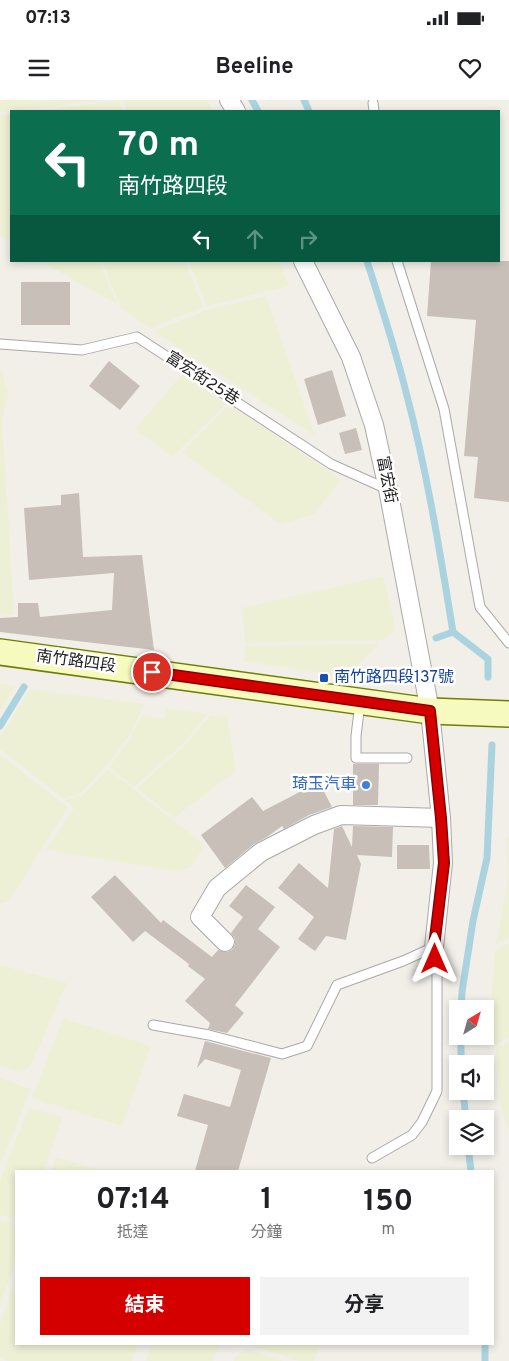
<!DOCTYPE html>
<html lang="zh-TW">
<head>
<meta charset="utf-8">
<style>
	:root { --surface:#fff; --page:#f2f2f2; --text:#202124; --muted:#757577; --accent:#d40000 }
	body { margin:0; font-family:Overpass,"Noto Sans TC",sans-serif; background:var(--page); color:var(--text); height:100vh; display:flex; flex-direction:column; font-size:19px; white-space:nowrap }
	* { box-sizing:border-box; margin:0 }
	p { font-size:16px; color:var(--muted) }
	.icon { flex:none; width:28px; height:28px; fill:none; stroke:currentColor; stroke-width:2; stroke-linecap:round; stroke-linejoin:round }
	.map { position:relative; flex:1; overflow:hidden }
	.drawer { position:absolute; left:15px; top:1070px; width:479px; height:175px; display:flex; flex-direction:column; background:var(--surface); border-radius:0px; box-shadow:0 2px 8px #0003 }
	.drawer>* { flex:none }
	.guide { position:absolute; left:10px; top:10px; width:490px; height:152px; border-radius:0px; box-shadow:0 2px 8px #0003; background:#0b6e4f; color:#fff; overflow:hidden }
	.needle { width:32px; rotate:37deg }
	.buttons { position:absolute; left:449px; top:900px; display:grid; gap:10px }
	.buttons a { display:grid; place-items:center; width:45px; height:45px; border-radius:0px; background:var(--surface); box-shadow:0 2px 8px #0003; font-size:25px }
	.pin { position:absolute; display:grid; place-items:center; width:42px; height:42px; color:#fff; margin:-21px; border:2px solid #fff; border-radius:50%; box-shadow:0 1px 5px #0007 }
	.me { position:absolute; width:55px; margin:-28px; rotate:0deg; stroke-linejoin:round; filter:drop-shadow(0 0 4px #0008) }
	.turn { display:flex; align-items:center; gap:18px; height:105px; padding:0 25px; font-size:22px }
	.turn .icon { width:65px; height:65px; stroke-width:2.5 }
	.turn b { display:block; font-size:35px; line-height:42px }
	.lanes { display:flex; align-items:center; height:48px; padding:0 25px; background:#0003; justify-content:center; gap:25px; direction:ltr }
	.lanes .off { opacity:.35 }
	.eta { display:flex; justify-content:space-evenly; align-items:center; height:85px; text-align:center }
	.eta b { font-size:30px; font-weight:700; line-height:35px }
	.primary-button { display:flex; gap:10px; margin-top:auto; padding:10px 25px }
	.primary-button a { flex:1; height:58px; border-radius:0px; background:var(--accent); color:#fff; font-size:20px; font-weight:700; line-height:58px; text-align:center }
	.primary-button a+a { background:var(--page); color:var(--text) }
	.status { display:flex; justify-content:space-between; align-items:center; height:35px; padding:0 25px; background:var(--surface); direction:ltr }
	.status svg { height:14px; fill:currentColor }
	header { display:flex; justify-content:space-between; align-items:center; height:65px; padding:0 25px; background:var(--surface); font-size:22px; font-weight:700 }
	.map>svg:first-child { display:block }
	.farmland { fill:#eef0d5 }
	.lines { fill:none; stroke-linecap:round; stroke-linejoin:round }
	.stream { stroke:#aad3df; stroke-width:7 }
	.building { fill:#c7bfb8 }
	.lane-casing { stroke:#a9a9a9; stroke-width:11 }
	.street-casing { stroke:#a9a9a9; stroke-width:20 }
	.secondary-casing { stroke:#707d05; stroke-width:28 }
	.lane { stroke:#fff; stroke-width:9 }
	.street { stroke:#fff; stroke-width:18 }
	.secondary { stroke:#f7fabf; stroke-width:25 }
	.route-casing { stroke:#8a0000; stroke-width:12 }
	.route { stroke:#d40000; stroke-width:9 }
	.transit-dot { fill:#1a4fb4; stroke:#fff; stroke-width:2 }
	.shop-dot { fill:#3f7fe0; stroke:#fff; stroke-width:2 }
	.labels { text-anchor:middle; dominant-baseline:central; stroke-width:5; stroke-linejoin:round; paint-order:stroke }
	.street-label { font-size:16px; fill:#222; stroke:#fff }
	.transit-label { font-size:16px; fill:#164399; stroke:#fff; text-anchor:start }
	.shop-label { font-size:16px; fill:#366cbe; stroke:#fff; text-anchor:end }
</style>
</head>
<body>
<div class="status"><b>07:13</b><svg viewBox="0 0 49 12"><path d="M0 12V9h3v3zM5 12V6h3v6zM10 12V3h3v9zM15 12V0h3v12zM26 1h20v11H26zM47 4h2v5h-2z"/></svg></div>
<header><svg class="icon" aria-label="menu" viewBox="0 0 24 24"><path d="M4 6h16M4 12h16M4 18h16"/></svg>Beeline<svg class="icon" aria-label="heart" viewBox="0 0 24 24"><path d="M12 20l-8-8c-3-5 5-10 8-4 3-6 11-1 8 4z"/></svg></header>
<div class="map">
<svg width="509" height="1261" viewBox="0 0 509 1261">
	<rect width="100%" height="100%" fill="#f2efe9"/>
	<path class="farmland" d="M0 0H97L98 1 0 12Z
		M118 0 123 11H40Z
		M122 0H206L214 11H127Z
		M11 14V143L0 136V15Z
		M42 161H99L117 204 75 181Z
		M102 161H185L203 207 150 228 120 207Z
		M189 161H279L289 186 207 206Z
		M266 196 315 336 154 231 208 210Z
		M0 266 8 293 2 320 14 514 0 516Z
		M182 274 226 304 172 357 135 329Z
		M229 305 341 379 315 414 280 424 182 352Z
		M383 476 396 530 382 540 245 543 242 508Z
		M379 544 346 577 244 561 245 546Z
		M0 584 16 586 0 610Z
		M30 589 145 604 130 635 107 665 81 693 63 698 0 649V637Z
		M167 608 208 614 183 644 134 687 109 667 131 637 142 615 164 619Z
		M211 615 227 617 236 671 174 718 137 688 184 646Z
		M0 655 68 707 9 801 0 804Z
		M108 669 205 745 191 767 177 771 46 750 74 708 65 700 82 696Z
		M506 736 509 737V838L496 844 508 781Z
		M509 843V936L497 945 488 943 495 850Z
		M0 865 67 883 30 967 20 972 0 965Z
		M63 918 151 946 122 1026 32 998Z
		M509 941V1033L501 1006 496 949Z
		M0 978 31 989 0 1065Z
		M29 1007 62 1017 44 1071H16V1119L0 1115V1080Z
		M56 1057 103 1071H52Z
		M0 1120 16 1124V1158L0 1207Z
		M16 1175V1244H138L132 1261H9L0 1258V1224Z
		M151 1244H219L213 1261H146Z
		M246 1244H320L314 1261H299Z
		M246 1249 284 1261H233L234 1258Z"/>
	<g class="lines">
		<path class="stream" d="M252 0 258 11
			M304 0 309 11
			M367 161C381 205 395 248 406 292 427 371 440 452 453 532L488 559V577
			M436 538 453 532
			M0 626 24 587
			M461 909 462 892 473 821 487 758 492 645
			M461 936V964
			M463 991 466 1019
			M468 1046 471 1071
			M485 1244V1261"/>
	</g>
	<path class="building" d="M431 161H509V402L474 398 478 357 464 356 476 220 427 216Z
		M21 182H70V225H21Z
		M109 261 140 286 120 310 89 286Z
		M332 270 346 316 318 325 304 279Z
		M356 328 362 350 345 354 339 333Z
		M79 393 83 457 142 455 154 550 0 532V518L18 517V503H38L40 517 112 510 114 473 29 480 24 408 61 405V395Z
		M353 664H379L378 705H353Z
		M319 682 332 707 309 715 284 729 282 726 267 737 254 744 225 768 201 735 252 697 263 711Z
		M342 726 352 747 353 726 393 727 392 757 357 755 361 764 346 840 326 836 315 851 298 839 314 817 278 788 299 763 328 788 334 729Z
		M397 745H429L430 769H397Z
		M115 775 161 823 163 820 212 857 218 850 227 852 232 850 235 845V839L231 833 243 817 229 806 246 785 275 807 258 829 280 847 235 905 244 913 227 933 208 929 210 923 185 901 205 879 188 866 189 864 145 831 133 842 91 797Z
		M205 941 271 958 238 1071H195L208 1025 177 1016 184 994 230 1007 241 970 205 959 197 968Z"/>
	<g class="lines">
		<defs>
			<path id="lane" d="M373 3 374 11
				M397 161 444 309 480 507 509 543
				M0 244 82 250 137 237 331 364 387 389
				M360 603 356 636V658H407
				M153 925 209 935 282 954 307 946 337 885 403 861 434 847 437 870V991L422 1022 412 1035 372 1058"/>
			<path id="street" d="M229 0 236 11
				M303 161 351 257 374 325 388 389 430 611 441 718 443 763 434 847
				M225 842 200 817 217 788 261 752 314 725 341 715 441 718"/>
			<path id="secondary" d="M0 552 430 611 509 614"/>
		</defs>
		<use href="#lane" class="lane-casing"/>
		<use href="#street" class="street-casing"/>
		<use href="#secondary" class="secondary-casing"/>
		<use href="#lane" class="lane"/>
		<use href="#street" class="street"/>
		<use href="#secondary" class="secondary"/>
	</g>
	<g class="lines">
		<defs>
			<path id="route" d="M152 572 430 611 441 718 444 763 434 847 435 859"/>
		</defs>
		<use href="#route" class="route-casing"/>
		<use href="#route" class="route"/>
	</g>
	<rect class="transit-dot" x="319" y="573" width="10" height="10" rx="2.5"/>
	<circle class="shop-dot" cx="366" cy="685" r="5"/>
	<g class="labels">
		<g class="street-label">
			<text transform="translate(202 279) rotate(33)">富宏街25巷</text>
			<text transform="translate(386 380) rotate(79)">富宏街</text>
			<text transform="translate(76 562) rotate(8)">南竹路四段</text>
		</g>
		<g class="transit-label">
			<text x="334" y="578">南竹路四段137號</text>
		</g>
		<g class="shop-label">
			<text x="356" y="685">琦玉汽車</text>
		</g>
	</g>
</svg>
<div class="buttons">
<a><svg class="needle" viewBox="-14 -14 28 28"><path d="M0-13l5 13h-10z" fill="#e53935"/><path d="M0 13l5-13h-10z" fill="#757577"/></svg></a>
<a><svg class="icon" aria-label="sound" viewBox="0 0 24 24"><path d="M4 9h4l5-4v14l-5-4H4zM17 9q2 3 0 6"/></svg></a>
<a><svg class="icon" aria-label="layers" viewBox="0 0 24 24"><path d="M12 4l9 5-9 5-9-5zM3 14l9 5 9-5"/></svg></a>
</div>
<div class="pin" style="left:152px;top:572px;background:#d93025"><svg class="icon" aria-label="arrive" viewBox="0 0 24 24"><path d="M6 21V4h12l-3 4 3 4H6"/></svg></div>
<svg class="me" style="left:435px;top:859px" viewBox="-20 -20 40 40"><path d="M0-17L14 15 0 8-14 15z" fill="#d40000" stroke="#fff" stroke-width="4"/></svg>
<div class="guide">
<div class="turn"><svg class="icon" aria-label="left" viewBox="0 0 24 24"><path d="M17 20v-9H6M10 6l-5 5 5 5"/></svg><div><b>70 m</b>南竹路四段</div></div>
<div class="lanes"><svg class="icon" aria-label="left" viewBox="0 0 24 24"><path d="M17 20v-9H6M10 6l-5 5 5 5"/></svg><svg class="icon off" aria-label="ahead" viewBox="0 0 24 24"><path d="M12 20V5M6 11l6-6 6 6"/></svg><svg class="icon off" aria-label="right" viewBox="0 0 24 24"><path d="M7 20v-9h11M14 6l5 5-5 5"/></svg></div>
</div>
<section class="drawer">
<div class="eta">
<div><b>07:14</b><p>抵達</p></div>
<div><b>1</b><p>分鐘</p></div>
<div><b>150</b><p>m</p></div>
</div>
<div class="primary-button"><a>結束</a><a>分享</a></div>
</section>
</div>
</body>
</html>
